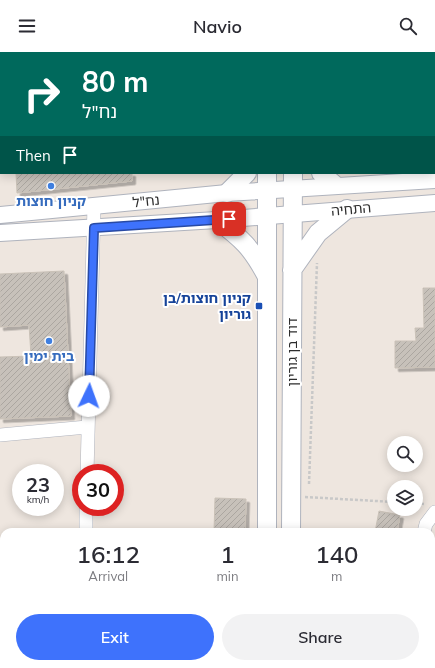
<!DOCTYPE html>
<html lang="en">
<head>
<meta charset="utf-8">
<style>
	:root { --surface:#fff; --page:#f2f2f3; --text:#2b2b33; --muted:#7c7c81; --accent:#3e72fc }
	body { margin:0; font-family:Mulish,"Noto Sans Hebrew",sans-serif; background:var(--page); color:var(--text); height:100vh; display:flex; flex-direction:column; font-size:15px; white-space:nowrap }
	* { box-sizing:border-box; margin:0 }
	p { font-size:13px; color:var(--muted) }
	.icon { flex:none; width:22px; height:22px; fill:none; stroke:currentColor; stroke-width:2; stroke-linecap:round; stroke-linejoin:round }
	.map { position:relative; flex:1; overflow:hidden }
	.details { position:absolute; left:0px; top:476px; width:435px; height:140px; display:flex; flex-direction:column; background:var(--surface); border-radius:12px 12px 0 0; box-shadow:0 2px 10px #0003 }
	.details>* { flex:none }
	.top-card { position:absolute; left:0px; top:0px; width:435px; height:122px; box-shadow:0 2px 10px #0003; background:#00695c; color:#fff; overflow:hidden }
	.fabs { position:absolute; left:387px; top:384px; display:grid; gap:8px }
	.fabs a { display:grid; place-items:center; width:36px; height:36px; border-radius:50%; background:var(--surface); box-shadow:0 2px 10px #0003; font-size:20px }
	.speed { position:absolute; left:12px; top:412px; display:flex; gap:8px; font-size:20px; font-weight:700; text-align:center }
	.speed>* { display:grid; place-content:center; width:52px; height:52px; border-radius:50%; background:var(--surface); box-shadow:0 2px 10px #0003; line-height:1 }
	.speed small { font-size:10px; font-weight:400 }
	.speed .limit { border:6px solid #d22; background:#fff; color:#111 }
	.pin { position:absolute; display:grid; place-items:center; width:34px; height:34px; color:#fff; margin:-17px; border-radius:8px; box-shadow:0 2px 6px #0006 }
	.me { position:absolute; width:44px; margin:-22px; rotate:3deg; stroke-linejoin:round; filter:drop-shadow(0 0 3px #0008) }
	.turn { display:flex; align-items:center; gap:14px; height:84px; padding:0 16px; font-size:18px }
	.turn .icon { width:52px; height:52px; stroke-width:2.5 }
	.turn b { display:block; font-size:28px; line-height:34px }
	.then { display:flex; align-items:center; height:38px; padding:0 16px; background:#0003; gap:8px; font-size:15px }
	.eta { display:flex; justify-content:space-evenly; align-items:center; height:68px; text-align:center }
	.eta b { font-size:24px; font-weight:600; line-height:28px }
	.button { display:flex; gap:8px; margin-top:auto; padding:8px 16px }
	.button a { flex:1; height:46px; border-radius:24px; background:var(--accent); color:#fff; font-size:16px; font-weight:600; line-height:46px; text-align:center }
	.button a+a { background:var(--page); color:var(--text) }
	header { display:flex; justify-content:space-between; align-items:center; height:52px; padding:0 16px; background:var(--surface); font-size:18px; font-weight:600 }
	.map>svg:first-child { display:block }
	.industrial { fill:url(#industrial-furrows) }
	.building { fill:url(#building-hatch); stroke:#cac2b8; filter:url(#shadow) }
	.lines { fill:none; stroke-linecap:round; stroke-linejoin:round }
	.minor-casing { stroke:#afb3bd; stroke-width:14 }
	.tertiary-casing { stroke:#afb3bd; stroke-width:18 }
	.secondary-casing { stroke:#afb3bd; stroke-width:20 }
	.path { stroke:#c8c8c8; stroke-width:2.5; stroke-dasharray:3 2; stroke-linecap:butt }
	.minor { stroke:#fff; stroke-width:13 }
	.tertiary { stroke:#fff; stroke-width:16 }
	.secondary { stroke:#fff; stroke-width:18 }
	.route-casing { stroke:#284aa4; stroke-width:10 }
	.route { stroke:#3e72fc; stroke-width:7 }
	.shop-dot { fill:#3f7fe0; stroke:#fff; stroke-width:1.5 }
	.transit-dot { fill:#1a4fb4; stroke:#fff; stroke-width:1.5 }
	.labels { text-anchor:middle; dominant-baseline:central; stroke-width:4; stroke-linejoin:round; paint-order:stroke }
	.shop-label { font-size:14px; font-weight:bold; fill:#366cbe; stroke:#fff }
	.street-label { font-size:14px; fill:#2d2d2d; stroke:#fff }
	.transit-label { font-size:14px; font-weight:bold; fill:#164399; stroke:#fff; text-anchor:end }
</style>
</head>
<body>
<header><svg class="icon" aria-label="menu" viewBox="0 0 24 24"><path d="M4 6h16M4 12h16M4 18h16"/></svg>Navio<svg class="icon" aria-label="search" viewBox="0 0 24 24"><circle cx="10" cy="10" r="6"/><path d="M15 15l6 6"/></svg></header>
<div class="map">
<svg width="435" height="616" viewBox="0 0 435 616">
	<defs>
		<pattern id="industrial-furrows" width="10" height="10" patternUnits="userSpaceOnUse"><rect width="10" height="10" fill="#e1dfe7"/><path d="M-1 1l2-2M0 10L10 0M9 11l2-2" fill="none" stroke="#c1c0c6"/></pattern>
		<pattern id="building-hatch" width="6" height="6" patternUnits="userSpaceOnUse"><rect width="6" height="6" fill="#c7c1ba"/><path d="M-1 1l2-2M0 6l6-6M5 7l2-2" fill="none" stroke="#aba6a0"/></pattern>
		<filter id="shadow"><feDropShadow dx="3.5" dy="3.5" stdDeviation="0" flood-color="#0004"/></filter>
	</defs>
	<rect width="100%" height="100%" fill="#eee6df"/>
	<path class="industrial" d="M339 0H435V112L434 1Z"/>
	<path class="building" d="M16 121H132V129L17 141Z
		M64 219 71 364 0 367V305L31 304 29 273 0 275V222Z
		M423 236H435V315L395 316V289H416L415 276H424Z
		M215 446 246 447 245 480 214 479Z
		M379 459 400 463 397 480H375Z"/>
	<g class="lines">
		<defs>
			<path id="minor" d="M0 383 87 375
				M87 421 94 154
				M86 480V455
				M424 480 426 472 435 460
				M84 616V612
				M395 616 396 612"/>
			<path id="tertiary" d="M0 163 227 141 435 128
				M0 181 217 168 435 151"/>
			<path id="secondary" d="M269 1V0
				M294 1V0
				M321 121 335 133
				M227 141 247 121
				M217 168C242 187 251 195 266 223
				M292 218 318 181 347 157
				M267 480V121
				M291 480 293 121
				M266 616V612
				M290 616V612"/>
		</defs>
		<use href="#minor" class="minor-casing"/>
		<use href="#tertiary" class="tertiary-casing"/>
		<use href="#secondary" class="secondary-casing"/>
		<path class="path" d="M309 432 317 211
			M305 445 394 450
			M416 451 425 452
			M308 612V616"/>
		<use href="#minor" class="minor"/>
		<use href="#tertiary" class="tertiary"/>
		<use href="#secondary" class="secondary"/>
	</g>
	<g class="lines">
		<defs>
			<path id="route" d="M89 344 94 176 229 167"/>
		</defs>
		<use href="#route" class="route-casing"/>
		<use href="#route" class="route"/>
	</g>
	<g class="shop-dot">
		<circle cx="51" cy="134" r="4"/>
		<circle cx="49" cy="289" r="4"/>
	</g>
	<rect class="transit-dot" x="255" y="250" width="8" height="8" rx="2"/>
	<g class="labels">
		<g class="shop-label">
			<text x="51" y="149">קניון חוצות</text>
			<text x="49" y="304">בית ימין</text>
		</g>
		<g class="street-label">
			<text transform="translate(146 149) rotate(-6)">נח"ל</text>
			<text transform="translate(351 157) rotate(-5)">התחיה</text>
			<text transform="translate(292 300) rotate(-90)">דוד בן גוריון</text>
		</g>
		<g class="transit-label">
			<text x="251" y="246">קניון חוצות/בן<tspan x="251" dy="16">גוריון</tspan></text>
		</g>
	</g>
</svg>
<div class="fabs">
<a><svg class="icon" aria-label="search" viewBox="0 0 24 24"><circle cx="10" cy="10" r="6"/><path d="M15 15l6 6"/></svg></a>
<a><svg class="icon" aria-label="layers" viewBox="0 0 24 24"><path d="M12 4l9 5-9 5-9-5zM3 14l9 5 9-5"/></svg></a>
</div>
<div class="speed"><div>23<small>km/h</small></div><div class="limit">30</div></div>
<div class="pin" style="left:229px;top:167px;background:#d93025"><svg class="icon" aria-label="arrive" viewBox="0 0 24 24"><path d="M6 21V4h12l-3 4 3 4H6"/></svg></div>
<svg class="me" style="left:89px;top:344px" viewBox="-20 -20 40 40"><circle r="19" fill="#fff"/><path d="M0-13L10 11 0 6-10 11z" fill="#3e72fc"/></svg>
<div class="top-card">
<div class="turn"><svg class="icon" aria-label="right" viewBox="0 0 24 24"><path d="M7 20v-9h11M14 6l5 5-5 5"/></svg><div><b>80 m</b>נח&quot;ל</div></div>
<div class="then">Then<svg class="icon" aria-label="arrive" viewBox="0 0 24 24"><path d="M6 21V4h12l-3 4 3 4H6"/></svg></div>
</div>
<section class="details">
<div class="eta">
<div><b>16:12</b><p>Arrival</p></div>
<div><b>1</b><p>min</p></div>
<div><b>140</b><p>m</p></div>
</div>
<div class="button"><a>Exit</a><a>Share</a></div>
</section>
</div>
</body>
</html>
